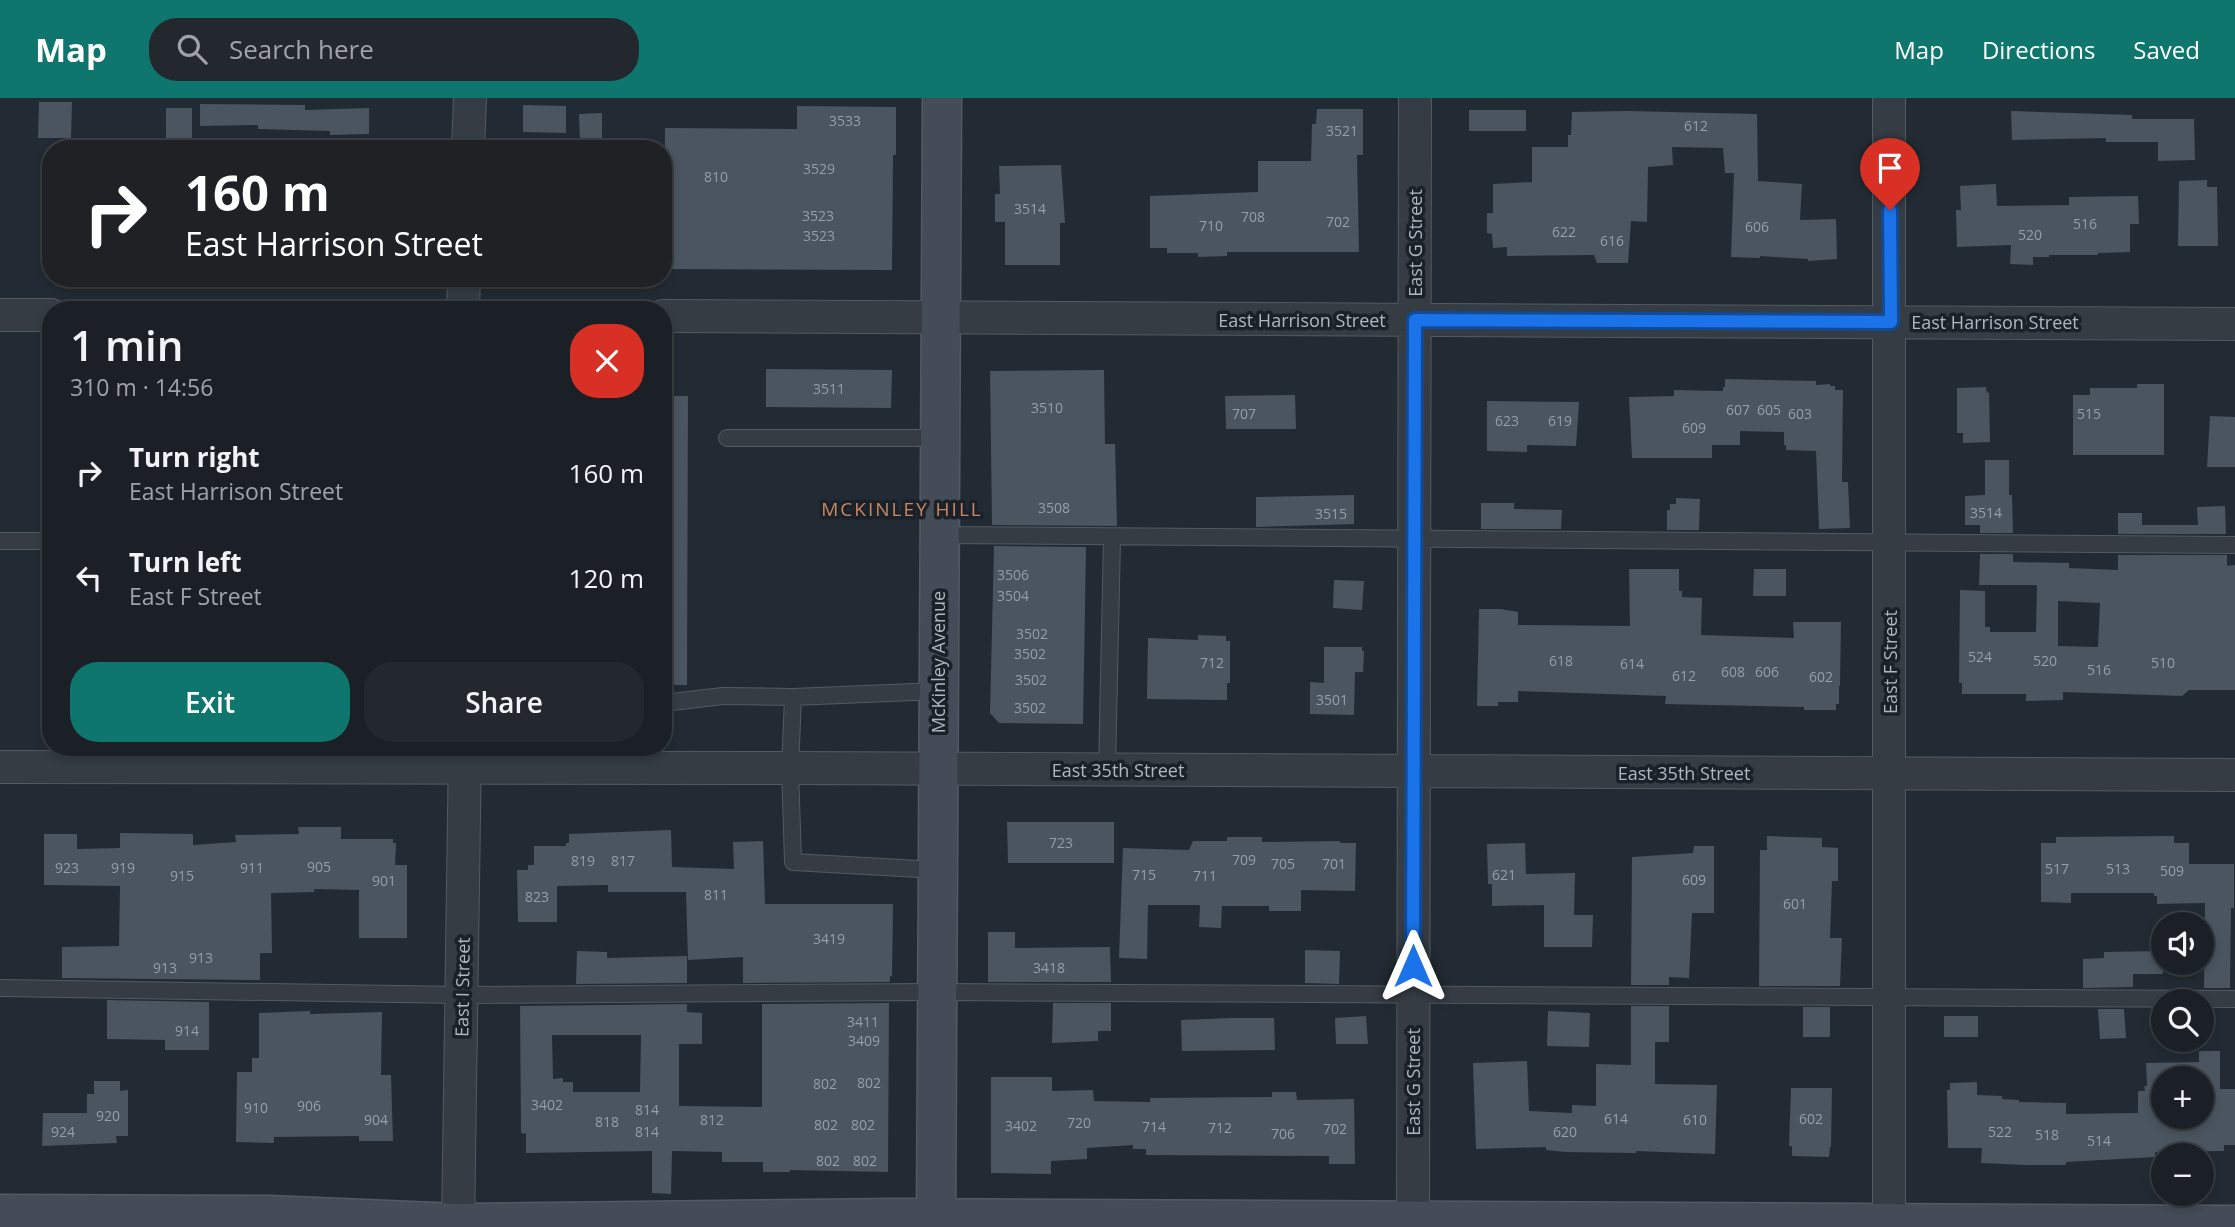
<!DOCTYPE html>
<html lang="en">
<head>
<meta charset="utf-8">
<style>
	:root { --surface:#1a2026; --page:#23282e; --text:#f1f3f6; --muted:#9fa3a7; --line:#383e43; --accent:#0f766e }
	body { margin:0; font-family:"Open Sans",sans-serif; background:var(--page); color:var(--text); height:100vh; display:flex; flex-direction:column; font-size:26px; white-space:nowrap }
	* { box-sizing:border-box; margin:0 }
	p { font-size:23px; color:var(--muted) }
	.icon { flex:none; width:38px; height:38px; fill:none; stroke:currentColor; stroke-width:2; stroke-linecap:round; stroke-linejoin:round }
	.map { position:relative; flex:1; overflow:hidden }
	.details { position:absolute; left:42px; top:203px; width:630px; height:455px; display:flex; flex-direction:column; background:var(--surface); border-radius:28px; box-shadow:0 4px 10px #0003,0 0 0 2px var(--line) }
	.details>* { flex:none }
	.hud { position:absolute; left:42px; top:42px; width:630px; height:147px; border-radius:28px; box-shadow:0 4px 10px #0003,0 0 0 2px var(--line); background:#202124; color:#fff; overflow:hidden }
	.tools { position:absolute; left:2151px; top:814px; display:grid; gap:14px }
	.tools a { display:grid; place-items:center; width:63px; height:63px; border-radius:50%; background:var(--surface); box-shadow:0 4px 10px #0003,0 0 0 2px var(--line); font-size:35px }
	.pin { position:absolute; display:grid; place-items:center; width:60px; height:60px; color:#fff; margin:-72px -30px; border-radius:50% 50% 50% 0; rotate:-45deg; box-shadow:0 0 7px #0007 }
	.pin .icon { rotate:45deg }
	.me { position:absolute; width:77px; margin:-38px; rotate:0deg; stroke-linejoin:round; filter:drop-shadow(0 0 5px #0008) }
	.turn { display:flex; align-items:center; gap:24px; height:147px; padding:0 28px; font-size:32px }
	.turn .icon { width:91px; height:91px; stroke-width:2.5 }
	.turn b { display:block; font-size:49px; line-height:60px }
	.round { display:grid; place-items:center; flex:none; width:74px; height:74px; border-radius:28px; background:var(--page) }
	.summary { display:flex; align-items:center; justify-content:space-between; height:119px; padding:0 28px }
	h1 { font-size:42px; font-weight:600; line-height:52px }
	.primary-button { display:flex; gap:14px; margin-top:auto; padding:14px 28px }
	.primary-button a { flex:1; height:80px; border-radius:28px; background:var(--accent); color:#fff; font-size:28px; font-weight:600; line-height:80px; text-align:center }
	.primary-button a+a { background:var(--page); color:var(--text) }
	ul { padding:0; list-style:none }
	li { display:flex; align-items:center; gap:21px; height:105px; padding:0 28px }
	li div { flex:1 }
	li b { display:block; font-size:26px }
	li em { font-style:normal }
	header { display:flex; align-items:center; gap:42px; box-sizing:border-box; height:98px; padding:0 35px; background:var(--accent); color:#fff }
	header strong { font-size:33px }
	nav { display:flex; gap:38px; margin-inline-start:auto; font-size:24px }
	.search { width:490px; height:63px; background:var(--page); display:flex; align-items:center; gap:18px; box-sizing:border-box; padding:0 24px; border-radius:28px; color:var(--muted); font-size:26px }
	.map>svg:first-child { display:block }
	.building { fill:#4a555f; fill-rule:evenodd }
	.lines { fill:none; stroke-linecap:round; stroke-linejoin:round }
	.lane-casing { stroke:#525a62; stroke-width:18 }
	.street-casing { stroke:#525a62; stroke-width:34 }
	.secondary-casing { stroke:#525a62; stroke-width:41 }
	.lane { stroke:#353c44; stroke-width:16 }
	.street { stroke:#353c44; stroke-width:32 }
	.secondary { stroke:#434c57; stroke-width:38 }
	.route-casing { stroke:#114b97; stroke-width:18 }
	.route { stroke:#1a73e8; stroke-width:12 }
	.labels { text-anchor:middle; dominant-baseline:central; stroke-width:7; stroke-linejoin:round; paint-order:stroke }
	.number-label { font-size:14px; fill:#969ea8 }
	.street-label { font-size:18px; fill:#afb7c1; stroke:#1a2129 }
	.neighbourhood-label { font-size:19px; letter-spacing:2px; fill:#c68865; stroke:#1a2129 }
</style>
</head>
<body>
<header>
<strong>Map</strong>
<div class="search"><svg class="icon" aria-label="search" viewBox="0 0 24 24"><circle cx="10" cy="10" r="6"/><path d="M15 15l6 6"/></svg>Search here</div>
<nav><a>Map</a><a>Directions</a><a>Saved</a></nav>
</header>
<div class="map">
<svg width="2235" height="1129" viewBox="0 0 2235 1129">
	<rect width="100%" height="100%" fill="#222b33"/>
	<path class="building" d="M39 4H72L71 40H38Z
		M200 6 305 7V12L369 10V36L330 37V33L258 31V27L200 28Z
		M523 7 566 8V35L523 34Z
		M797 8 896 9V57H893L892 172 664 171 665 30 797 31Z
		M166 10H192V44H166Z
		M1317 11H1363V57H1357L1359 154H1227V158L1198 159V155H1167V150H1150V98L1258 94V63H1311L1312 26H1316Z
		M1469 12H1526V33H1469Z
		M1627 13 1757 16 1758 83 1802 86 1800 122 1836 121 1837 161 1808 163V161L1760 158V160L1731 159 1734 75H1725L1723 50 1672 49 1673 67 1648 69 1647 124 1631 123 1628 165H1597L1594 157 1507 158V149L1493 150 1492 136 1487 135V115H1493V86L1532 84V49H1568V37H1571L1572 14Z
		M2011 13 2132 17V21H2194L2195 62 2158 63V44H2106V40L2012 42Z
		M602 15V46H580L579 16Z
		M1061 67 1065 125H1060V167H1005V124H995V96H1000L999 68Z
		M2207 82V89H2217L2218 148H2178L2179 83Z
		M1996 86 1997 108 2069 107V99L2138 98 2139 126H2130V154L2098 155V157H2049V159H2033V167L2010 166 2011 147 1957 149 1956 112H1961L1960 88Z
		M766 271 892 272 891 310 766 309Z
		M1104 272 1105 346H1115L1117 428 992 427 990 273Z
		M1725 281 1816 283V287L1830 286V288H1835V292H1843L1842 384H1848L1850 430 1819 431 1816 353 1786 352V347H1784V334L1740 333V347H1712V360H1632L1629 299 1674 298V292L1723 293V289H1725Z
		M2137 286H2164V357H2073V297H2090V290H2137Z
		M1986 289 1987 295 1989 294 1990 344 1963 345V335H1957V290Z
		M1295 297 1296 331H1226L1225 298Z
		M663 298H688L687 587H663Z
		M1487 303 1579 304 1576 348 1527 347V354L1487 353Z
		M2210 318 2235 319V369H2207Z
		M1985 362H2009V397H2012L2013 435H1980V427H1965V398L1985 397Z
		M1354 397V426L1256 429V399Z
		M1676 400 1700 401 1699 432H1667V412H1670V406H1676Z
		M1481 405H1514V411L1562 412 1561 431H1481Z
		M2225 408 2226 436H2118V415H2142V427H2198L2197 409Z
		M994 448 1086 449 1083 626 999 625 990 615Z
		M1980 456H2013V464L2069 465V470L2118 472V457H2227V468L2235 467V592H2189L2182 598 2063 594V602L2026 603V596H1962V585H1959L1960 492 1985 493V529H1990V534H2036L2037 487H1979ZM2058 503 2100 505 2098 549 2058 548Z
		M1629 471H1679V493H1682V499L1702 500 1701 537 1794 540 1793 524H1841L1840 588H1839V606H1836V612H1804V609L1665 606 1666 598 1518 593V604H1498V608H1477L1479 511H1500L1518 514V527L1630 528Z
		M1754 471H1786V498H1753Z
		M1334 482 1364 483 1362 512 1333 510Z
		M1198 537 1226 538V543H1230V585H1227V602L1147 601 1148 540 1198 542Z
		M1324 549H1362V553H1364L1363 574H1355L1354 617 1310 616V584L1324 585Z
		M1007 724H1114V765H1008Z
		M298 729H341V741H393V745H396L395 767H407V840H359V792L314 791V794L271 795 272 855H260V882L62 880V849L119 848 120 788 44 787V736H77V751L120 750V735L193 736V747L236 744 235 737 299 736Z
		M671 732 672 769 734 771 733 744 763 743 765 806H893L892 878H890V884L743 885V859L688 862 686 794H608V787L557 788V824H518L517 772H528V767H534V748H566V745H569V736Z
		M1767 738 1822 740V749L1838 750V783H1832L1830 840H1842L1840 888H1759L1760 752H1767Z
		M2174 738V745H2189V766H2234V810H2231L2230 890H2204L2205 805 2157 806V798H2154V795H2071V805L2041 804V745H2056V739Z
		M1227 739H1262V744L1340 743V745H1356L1355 793 1301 792V813H1269V808H1222L1221 830 1199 829 1200 807H1148L1147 861 1119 860 1123 750 1189 752 1193 743H1227Z
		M1525 745 1526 776 1575 775 1574 817H1593L1592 849H1544V807L1492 808V786H1488L1487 746Z
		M1694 748H1714V815H1692L1689 880 1669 879V887H1631L1632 759 1693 755Z
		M988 834H1015V850L1110 849 1111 884H988Z
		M1305 852 1340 853 1339 886 1305 885Z
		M577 853 607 854V860L687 858V885L576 886Z
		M2163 853V876H2133V889L2083 890V861L2104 860V854Z
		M107 902 209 904V952H165V942L107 941Z
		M889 905 888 1074 790 1072V1074H763V1064H722V1054L672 1053 671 1096 652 1095V1053L526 1055V1036L521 1035 520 908 687 906V914L702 915V946H679V1008L762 1009V906ZM552 937H641L640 994H573V984H563V980L553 981Z
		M1053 905H1111V933H1098V943L1052 945Z
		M1631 908H1669V944H1655V986L1717 987 1715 1056 1636 1053V1055L1565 1054 1546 1052V1049L1476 1051 1473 965 1527 963 1529 1013 1572 1015V1007L1596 1008V966L1631 967Z
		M1803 909H1830V939H1803Z
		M2098 911H2124L2126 940 2100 941Z
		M310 913V916L382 914 381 977H391L393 1043H359V1038L274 1039V1045L236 1044 237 974H252V960H259V915Z
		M1548 913 1590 915 1589 949 1547 948Z
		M1366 918 1368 946H1336L1335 920Z
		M1944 918H1978V939H1944Z
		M1232 920H1274L1275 952 1182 953 1181 922Z
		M2199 953H2220V991H2235V1047H2224V1053L2155 1054V1059L2066 1064V1067H2027L1981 1065 1982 1050H1948L1947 992H1950V985L1977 984V997L2002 998V1001L2019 1002V1004L2066 1005V1016L2138 1015V993H2145L2144 988H2147L2146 965 2199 964ZM2163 980H2202V1018H2163Z
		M991 979H1052V993L1093 992 1094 1003 1150 1004V1000L1272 999V994H1296L1297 1002 1354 1001 1355 1066H1329V1058L1146 1057V1051H1133V1047L1087 1050V1061L1051 1063V1076L991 1075Z
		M94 983H120V993L128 992V1038H116L117 1045 42 1048 43 1015H87V996H94Z
		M1791 990H1832L1831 1049H1830L1829 1059 1792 1058V1048H1789Z"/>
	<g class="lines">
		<defs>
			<path id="lane" d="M727 340H939
				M939 437 2235 447
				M0 443H51
				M793 599 790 670 793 764 937 772
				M663 605 723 598 793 599 938 593
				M1107 672 1112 439
				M0 890 461 897 937 894 2235 901"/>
			<path id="street" d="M468 51 470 0
				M463 212 464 180
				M0 217H51
				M663 218 2235 226
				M0 669 790 670 2235 677
				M458 1129 465 649
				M1413 1129 1415 0
				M1889 1129V0"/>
			<path id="secondary" d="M0 1116 269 1117 458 1125 896 1120 2235 1127
				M936 1129 942 0"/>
		</defs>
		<use href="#lane" class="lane-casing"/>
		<use href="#street" class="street-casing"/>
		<use href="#secondary" class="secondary-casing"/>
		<use href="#lane" class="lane"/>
		<use href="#street" class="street"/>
		<use href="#secondary" class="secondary"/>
	</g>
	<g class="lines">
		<defs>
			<path id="route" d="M1413 868 1415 222 1891 224 1890 112"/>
		</defs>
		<use href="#route" class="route-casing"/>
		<use href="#route" class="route"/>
	</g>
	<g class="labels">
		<g class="number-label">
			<text x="845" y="22">3533</text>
			<text x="1696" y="27">612</text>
			<text x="1342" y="32">3521</text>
			<text x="819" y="70">3529</text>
			<text x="716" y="78">810</text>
			<text x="1030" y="110">3514</text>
			<text x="818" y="117">3523</text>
			<text x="1253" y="118">708</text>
			<text x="1338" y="123">702</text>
			<text x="2085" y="125">516</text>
			<text x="1211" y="127">710</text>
			<text x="1757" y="128">606</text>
			<text x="1564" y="133">622</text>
			<text x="2030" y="136">520</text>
			<text x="819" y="137">3523</text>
			<text x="1612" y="142">616</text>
			<text x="829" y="290">3511</text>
			<text x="1047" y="309">3510</text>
			<text x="1738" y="311">607</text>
			<text x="1769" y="311">605</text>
			<text x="1244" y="315">707</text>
			<text x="1800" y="315">603</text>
			<text x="2089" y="315">515</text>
			<text x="1507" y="322">623</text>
			<text x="1560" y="322">619</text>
			<text x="1694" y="329">609</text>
			<text x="1054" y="409">3508</text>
			<text x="1986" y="414">3514</text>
			<text x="1331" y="415">3515</text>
			<text x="1013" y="476">3506</text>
			<text x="1013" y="497">3504</text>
			<text x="1032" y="535">3502</text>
			<text x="1030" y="555">3502</text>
			<text x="1980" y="558">524</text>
			<text x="1561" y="562">618</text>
			<text x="2045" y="562">520</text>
			<text x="1212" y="564">712</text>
			<text x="2163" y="564">510</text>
			<text x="1632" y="565">614</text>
			<text x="2099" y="571">516</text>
			<text x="1733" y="573">608</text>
			<text x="1767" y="573">606</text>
			<text x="1684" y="577">612</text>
			<text x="1821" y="578">602</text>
			<text x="1031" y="581">3502</text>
			<text x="1332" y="601">3501</text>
			<text x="1030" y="609">3502</text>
			<text x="1061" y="744">723</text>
			<text x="1244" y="761">709</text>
			<text x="583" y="762">819</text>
			<text x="623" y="762">817</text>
			<text x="1283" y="765">705</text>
			<text x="1334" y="765">701</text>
			<text x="319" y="768">905</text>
			<text x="67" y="769">923</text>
			<text x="123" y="769">919</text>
			<text x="252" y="769">911</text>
			<text x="2057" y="770">517</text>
			<text x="2118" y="770">513</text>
			<text x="2172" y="772">509</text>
			<text x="1144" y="776">715</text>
			<text x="1504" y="776">621</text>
			<text x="182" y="777">915</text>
			<text x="1205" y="777">711</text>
			<text x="1694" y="781">609</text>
			<text x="384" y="782">901</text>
			<text x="716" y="796">811</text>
			<text x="537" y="798">823</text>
			<text x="1795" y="805">601</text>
			<text x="829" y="840">3419</text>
			<text x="201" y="859">913</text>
			<text x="165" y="869">913</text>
			<text x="1049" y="869">3418</text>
			<text x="863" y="923">3411</text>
			<text x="187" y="932">914</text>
			<text x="864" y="942">3409</text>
			<text x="869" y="984">802</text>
			<text x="825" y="985">802</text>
			<text x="547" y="1006">3402</text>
			<text x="309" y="1007">906</text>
			<text x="256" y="1009">910</text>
			<text x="647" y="1011">814</text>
			<text x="108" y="1017">920</text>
			<text x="1616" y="1020">614</text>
			<text x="1811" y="1020">602</text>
			<text x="376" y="1021">904</text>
			<text x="712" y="1021">812</text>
			<text x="1695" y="1021">610</text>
			<text x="607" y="1023">818</text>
			<text x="1079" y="1024">720</text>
			<text x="826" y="1026">802</text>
			<text x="863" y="1026">802</text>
			<text x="1021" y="1027">3402</text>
			<text x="1154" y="1028">714</text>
			<text x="1220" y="1029">712</text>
			<text x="1335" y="1030">702</text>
			<text x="63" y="1033">924</text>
			<text x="647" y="1033">814</text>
			<text x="1565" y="1033">620</text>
			<text x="2000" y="1033">522</text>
			<text x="1283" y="1035">706</text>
			<text x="2047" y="1036">518</text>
			<text x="2099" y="1042">514</text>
			<text x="828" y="1062">802</text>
			<text x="865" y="1062">802</text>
		</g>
		<g class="street-label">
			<text transform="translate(1415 145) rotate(-90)">East G Street</text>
			<text x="1302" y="222">East Harrison Street</text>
			<text x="1995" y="224">East Harrison Street</text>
			<text transform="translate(938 564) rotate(-90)">McKinley Avenue</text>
			<text transform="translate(1890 564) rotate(-90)">East F Street</text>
			<text x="1118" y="672">East 35th Street</text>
			<text x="1684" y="675">East 35th Street</text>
			<text transform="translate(462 889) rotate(-89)">East I Street</text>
			<text transform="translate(1413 984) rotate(-90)">East G Street</text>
		</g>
		<g class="neighbourhood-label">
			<text x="902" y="411">MCKINLEY HILL</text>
		</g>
	</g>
</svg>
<div class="tools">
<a><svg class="icon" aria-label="sound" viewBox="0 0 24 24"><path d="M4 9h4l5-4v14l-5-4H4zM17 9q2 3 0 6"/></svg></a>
<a><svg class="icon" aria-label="search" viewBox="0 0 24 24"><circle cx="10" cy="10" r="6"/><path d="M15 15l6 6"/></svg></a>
<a>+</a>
<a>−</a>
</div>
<div class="pin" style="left:1890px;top:112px;background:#d93025"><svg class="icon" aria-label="arrive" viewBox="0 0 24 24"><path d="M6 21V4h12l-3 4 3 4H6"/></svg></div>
<svg class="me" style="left:1413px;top:868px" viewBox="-20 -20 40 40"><path d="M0-17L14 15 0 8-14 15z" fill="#1a73e8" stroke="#fff" stroke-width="4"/></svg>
<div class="hud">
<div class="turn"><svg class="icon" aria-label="right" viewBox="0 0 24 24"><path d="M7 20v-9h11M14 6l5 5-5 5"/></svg><div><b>160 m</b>East Harrison Street</div></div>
</div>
<section class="details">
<div class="summary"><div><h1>1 min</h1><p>310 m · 14:56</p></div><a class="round" style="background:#d93025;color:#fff"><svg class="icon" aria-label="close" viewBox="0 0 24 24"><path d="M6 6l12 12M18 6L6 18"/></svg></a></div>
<ul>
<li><svg class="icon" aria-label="right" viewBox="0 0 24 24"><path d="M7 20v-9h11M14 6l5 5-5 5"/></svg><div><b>Turn right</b><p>East Harrison Street</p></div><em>160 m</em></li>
<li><svg class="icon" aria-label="left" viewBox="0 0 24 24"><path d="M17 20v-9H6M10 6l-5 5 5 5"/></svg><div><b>Turn left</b><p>East F Street</p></div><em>120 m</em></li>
</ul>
<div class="primary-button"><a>Exit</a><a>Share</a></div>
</section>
</div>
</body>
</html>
